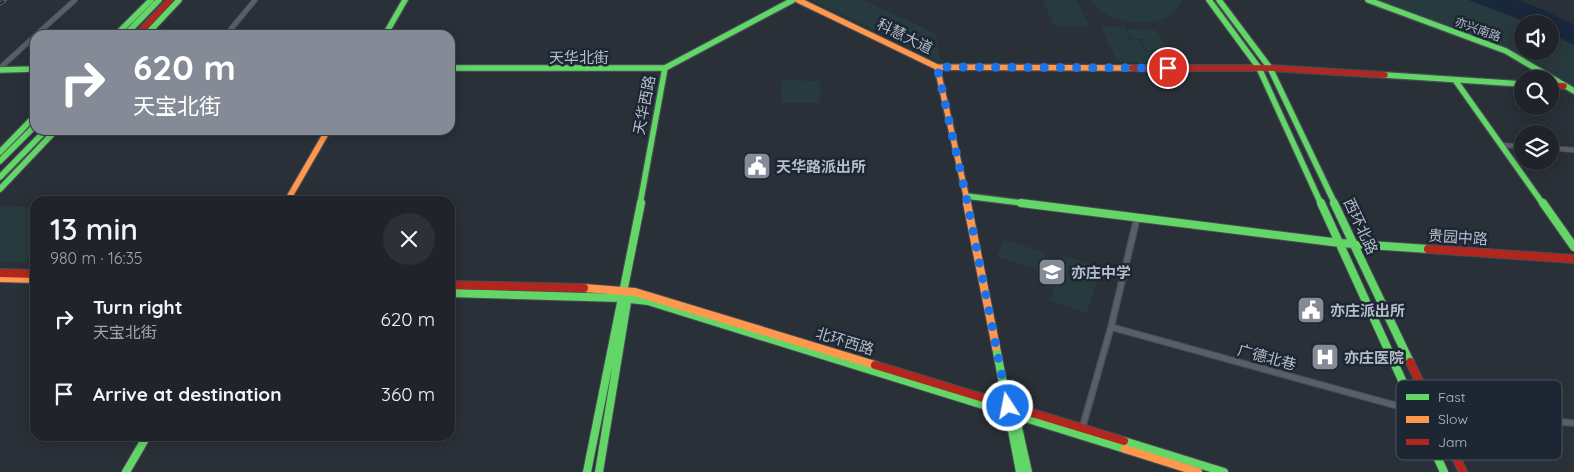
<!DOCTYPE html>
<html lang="en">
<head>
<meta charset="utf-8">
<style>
	:root { --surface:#20242a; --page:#2d3036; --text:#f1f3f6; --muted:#a2a4a8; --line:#3d4147 }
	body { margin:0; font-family:Quicksand,"Noto Sans SC",sans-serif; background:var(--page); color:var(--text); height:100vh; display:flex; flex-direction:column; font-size:19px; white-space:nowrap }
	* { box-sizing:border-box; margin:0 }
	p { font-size:16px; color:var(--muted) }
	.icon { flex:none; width:28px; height:28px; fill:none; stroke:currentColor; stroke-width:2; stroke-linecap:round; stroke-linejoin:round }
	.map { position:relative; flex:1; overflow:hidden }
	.details { position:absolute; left:30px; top:196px; width:425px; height:245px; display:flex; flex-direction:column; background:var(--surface); border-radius:15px; box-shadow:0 2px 12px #0003,0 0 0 1px var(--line) }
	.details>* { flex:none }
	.top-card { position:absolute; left:30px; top:30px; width:425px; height:105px; border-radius:15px; box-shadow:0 2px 12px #0003,0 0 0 1px var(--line); background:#848b96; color:#fff; overflow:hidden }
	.fabs { position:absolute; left:1514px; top:15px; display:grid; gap:10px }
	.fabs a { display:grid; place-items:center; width:45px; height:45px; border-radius:50%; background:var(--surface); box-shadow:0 2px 12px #0003,0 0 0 1px var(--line); font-size:25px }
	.pin { position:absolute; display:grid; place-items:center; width:42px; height:42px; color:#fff; margin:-21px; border:2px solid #fff; border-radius:50%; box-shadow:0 1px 5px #0007 }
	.me { position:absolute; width:55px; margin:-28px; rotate:349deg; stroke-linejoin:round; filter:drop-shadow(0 0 4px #0008) }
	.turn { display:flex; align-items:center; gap:18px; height:105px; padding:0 20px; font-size:22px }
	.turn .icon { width:65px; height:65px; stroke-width:2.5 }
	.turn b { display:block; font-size:35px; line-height:42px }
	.round { display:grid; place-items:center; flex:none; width:52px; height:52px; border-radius:26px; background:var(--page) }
	.overview { display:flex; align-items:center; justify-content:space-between; height:85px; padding:0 20px }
	h1 { font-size:30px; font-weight:600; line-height:38px }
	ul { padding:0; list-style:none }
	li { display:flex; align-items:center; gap:15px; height:75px; padding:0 20px }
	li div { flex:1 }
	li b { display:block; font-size:19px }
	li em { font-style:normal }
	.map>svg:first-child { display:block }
	.green { fill:#273a3e }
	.water { fill:#19273c }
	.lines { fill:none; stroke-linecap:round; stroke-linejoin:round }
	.street-far1-casing { stroke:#484c55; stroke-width:6 }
	.street-casing { stroke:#484c55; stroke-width:8 }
	.fast-far1-casing { stroke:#484c55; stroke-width:8 }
	.fast-casing { stroke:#484c55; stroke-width:10 }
	.slow-far1-casing { stroke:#484c55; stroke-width:8 }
	.slow-casing { stroke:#484c55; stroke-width:10 }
	.jam-far1-casing { stroke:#484c55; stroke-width:8 }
	.jam-casing { stroke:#484c55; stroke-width:10 }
	.street-far1 { stroke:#5a5e66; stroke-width:4.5 }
	.street { stroke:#5a5e66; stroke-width:5.5 }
	.fast-far1 { stroke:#63d668; stroke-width:5.5 }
	.fast { stroke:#63d668; stroke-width:8 }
	.slow-far1 { stroke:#ff974d; stroke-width:5.5 }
	.slow { stroke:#ff974d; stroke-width:8 }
	.jam-far1 { stroke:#b3261e; stroke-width:5.5 }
	.jam { stroke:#b3261e; stroke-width:8 }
	.rail-casing { stroke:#595d64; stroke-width:4 }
	.rail { stroke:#1d2633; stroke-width:2; stroke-dasharray:5; stroke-linecap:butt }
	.route { stroke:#1a73e8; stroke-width:9; stroke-dasharray:0 16.2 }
	.labels { text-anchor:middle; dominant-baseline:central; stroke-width:5; stroke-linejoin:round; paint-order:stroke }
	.far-street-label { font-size:12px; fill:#b4bcc9; stroke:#1d2633 }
	.street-label { font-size:15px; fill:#b4bcc9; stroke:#1d2633 }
	.poi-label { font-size:15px; font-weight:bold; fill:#b4bcc9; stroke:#1d2633; text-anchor:start }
	.key { fill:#1d2633; stroke:#4a5360; stroke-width:1 }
	.key-label { font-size:14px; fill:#b4bcc9 }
</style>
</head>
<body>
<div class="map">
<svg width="1574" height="472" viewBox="0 0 1574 472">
	<rect width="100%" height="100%" fill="#2a3038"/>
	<path class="green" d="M812 0H863L935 33 941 63Z
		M1043 0H1077L1089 26H1054Z
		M1090 0H1182C1170 34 1106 26 1090 0Z
		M1373 0H1469L1531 24H1522V51H1550V33L1574 45V89L1516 55Z
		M1101 27H1125L1131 39 1125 40H1139L1146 51H1168L1175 63 1117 62Z
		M1127 29 1156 30 1168 50H1147L1141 40 1147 39H1132Z
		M782 80 820 81 821 103H781Z
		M0 206 35 207V251L26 263 0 262Z
		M1004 240 1046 252 1040 270 997 257Z
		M1063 256 1101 267 1087 313 1050 301Z"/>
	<path class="water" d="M1469 0H1517L1542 9 1574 25V45L1550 33V24H1531Z"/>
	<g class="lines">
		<defs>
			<path id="street-far1" d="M36 35 75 0
				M226 35 255 0
				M0 68 35 36
				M1503 145 1522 147
				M1550 148 1574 150"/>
			<path id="street" d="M1111 327 1416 411
				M1435 413 1574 423
				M1082 429 1111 327 1137 218"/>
			<path id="fast-far1" d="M1209 0 1259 68 1321 204
				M1219 0 1270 68 1335 204
				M1368 0 1506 51 1574 91
				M116 35 151 0
				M125 35 159 0
				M146 35 179 0
				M385 35 405 0
				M450 68H665L793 0
				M0 70 35 69
				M1385 75 1522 84
				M1455 80 1543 204
				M0 152 35 116
				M0 161 35 126
				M0 177 46 130
				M0 189 56 130
				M966 196 1031 204
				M640 204 665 68"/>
			<path id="fast" d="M1021 203 1340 243 1428 249
				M1321 203 1444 472
				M1334 203 1410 362
				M1543 203 1574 247
				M450 293 621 298 648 301 1125 449
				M996 347 1020 472
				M1015 414 1028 472
				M1124 441 1224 472
				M126 472 147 436
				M587 472 641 203
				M599 472 628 296"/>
			<path id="slow-far1" d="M798 0 937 67 1131 68
				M937 67 968 204
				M287 201 328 130"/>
			<path id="slow" d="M967 203 996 347
				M0 278 35 279
				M584 288 635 292 875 365
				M1125 449 1198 472"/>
			<path id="jam-far1" d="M137 35 170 0
				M1131 68H1270L1385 75
				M1550 85 1564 86"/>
			<path id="jam" d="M1428 249 1574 259
				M0 273 35 274
				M450 285 584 288
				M1410 362 1463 472
				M875 365 1124 441"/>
		</defs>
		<use href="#street-far1" class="street-far1-casing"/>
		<use href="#street" class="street-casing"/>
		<use href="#fast-far1" class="fast-far1-casing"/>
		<use href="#fast" class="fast-casing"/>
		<use href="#slow-far1" class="slow-far1-casing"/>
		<use href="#slow" class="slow-casing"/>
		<use href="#jam-far1" class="jam-far1-casing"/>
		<use href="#jam" class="jam-casing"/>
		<use href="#street-far1" class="street-far1"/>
		<use href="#street" class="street"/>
		<use href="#fast-far1" class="fast-far1"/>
		<use href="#fast" class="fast"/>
		<use href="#slow-far1" class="slow-far1"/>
		<use href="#slow" class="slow"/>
		<use href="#jam-far1" class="jam-far1"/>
		<use href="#jam" class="jam"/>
		<defs>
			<path id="rail" d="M0 4 5 0"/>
		</defs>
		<use href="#rail" class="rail-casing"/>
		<use href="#rail" class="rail"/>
	</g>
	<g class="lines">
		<path class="route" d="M1008 406 966 196 937 67 1168 68"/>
	</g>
	<defs>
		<symbol id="civic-square" viewBox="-11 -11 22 22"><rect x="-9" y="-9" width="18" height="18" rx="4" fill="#848b96" stroke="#1d2633"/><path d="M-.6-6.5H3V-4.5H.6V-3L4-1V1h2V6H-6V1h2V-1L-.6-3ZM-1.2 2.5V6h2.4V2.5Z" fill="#fff"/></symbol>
		<symbol id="school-square" viewBox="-11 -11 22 22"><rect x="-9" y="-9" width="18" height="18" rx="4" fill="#848b96" stroke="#1d2633"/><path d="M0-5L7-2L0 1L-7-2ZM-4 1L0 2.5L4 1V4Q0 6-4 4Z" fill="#fff"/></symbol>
		<symbol id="hospital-square" viewBox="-11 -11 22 22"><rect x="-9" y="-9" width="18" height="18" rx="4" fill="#848b96" stroke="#1d2633"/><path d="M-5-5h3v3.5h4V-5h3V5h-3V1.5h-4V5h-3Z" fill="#fff"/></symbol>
	</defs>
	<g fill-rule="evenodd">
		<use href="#civic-square" x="741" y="150" width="32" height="32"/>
		<use href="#school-square" x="1036" y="256" width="32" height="32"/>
		<use href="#civic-square" x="1295" y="294" width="32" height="32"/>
		<use href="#hospital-square" x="1309" y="341" width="32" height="32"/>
	</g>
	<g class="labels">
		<g class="far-street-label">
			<text transform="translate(1478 29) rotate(20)">亦兴南路</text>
		</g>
		<g class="street-label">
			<text transform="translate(905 36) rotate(26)">科慧大道</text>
			<text x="579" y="57">天华北街</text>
			<text transform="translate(644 105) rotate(-79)">天华西路</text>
			<text transform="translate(1361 226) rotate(65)">西环北路</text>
			<text transform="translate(1458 237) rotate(4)">贵园中路</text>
			<text transform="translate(845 341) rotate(17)">北环西路</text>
			<text transform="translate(1267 357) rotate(15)">广德北巷</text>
		</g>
		<g class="poi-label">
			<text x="776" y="166">天华路派出所</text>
			<text x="1071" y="272">亦庄中学</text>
			<text x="1330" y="310">亦庄派出所</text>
			<text x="1344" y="357">亦庄医院</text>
		</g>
	</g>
	<rect x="1396" y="380" width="166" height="80" rx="8" class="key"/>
	<rect x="1406" y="394" width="23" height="6" fill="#63d668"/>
	<rect x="1406" y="416" width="23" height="7" fill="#ff974d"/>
	<rect x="1406" y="439" width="23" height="6" fill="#b3261e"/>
	<g class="key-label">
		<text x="1438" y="402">Fast</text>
		<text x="1438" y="424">Slow</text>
		<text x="1438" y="447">Jam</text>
	</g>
</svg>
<div class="fabs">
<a><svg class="icon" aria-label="sound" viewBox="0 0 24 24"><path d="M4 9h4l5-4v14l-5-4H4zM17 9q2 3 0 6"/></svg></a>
<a><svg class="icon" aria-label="search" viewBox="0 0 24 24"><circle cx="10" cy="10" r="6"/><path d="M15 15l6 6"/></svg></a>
<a><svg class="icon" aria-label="layers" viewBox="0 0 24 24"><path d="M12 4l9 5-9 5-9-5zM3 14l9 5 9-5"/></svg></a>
</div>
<div class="pin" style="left:1168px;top:68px;background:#d93025"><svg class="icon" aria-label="arrive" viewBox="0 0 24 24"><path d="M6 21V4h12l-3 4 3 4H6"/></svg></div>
<svg class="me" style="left:1008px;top:406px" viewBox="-20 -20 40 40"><circle r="17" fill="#1a73e8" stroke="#fff" stroke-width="3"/><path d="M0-11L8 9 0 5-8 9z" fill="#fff"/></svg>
<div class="top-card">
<div class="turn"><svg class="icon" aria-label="right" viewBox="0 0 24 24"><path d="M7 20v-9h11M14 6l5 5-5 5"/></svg><div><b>620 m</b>天宝北街</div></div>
</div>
<section class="details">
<div class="overview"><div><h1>13 min</h1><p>980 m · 16:35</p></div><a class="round"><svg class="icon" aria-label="close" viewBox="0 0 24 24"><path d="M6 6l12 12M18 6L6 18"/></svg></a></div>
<ul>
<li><svg class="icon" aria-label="right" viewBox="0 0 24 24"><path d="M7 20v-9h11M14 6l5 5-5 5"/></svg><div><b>Turn right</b><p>天宝北街</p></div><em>620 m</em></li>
<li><svg class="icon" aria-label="arrive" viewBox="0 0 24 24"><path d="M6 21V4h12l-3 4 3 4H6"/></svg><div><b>Arrive at destination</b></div><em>360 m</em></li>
</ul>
</section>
</div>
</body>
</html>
